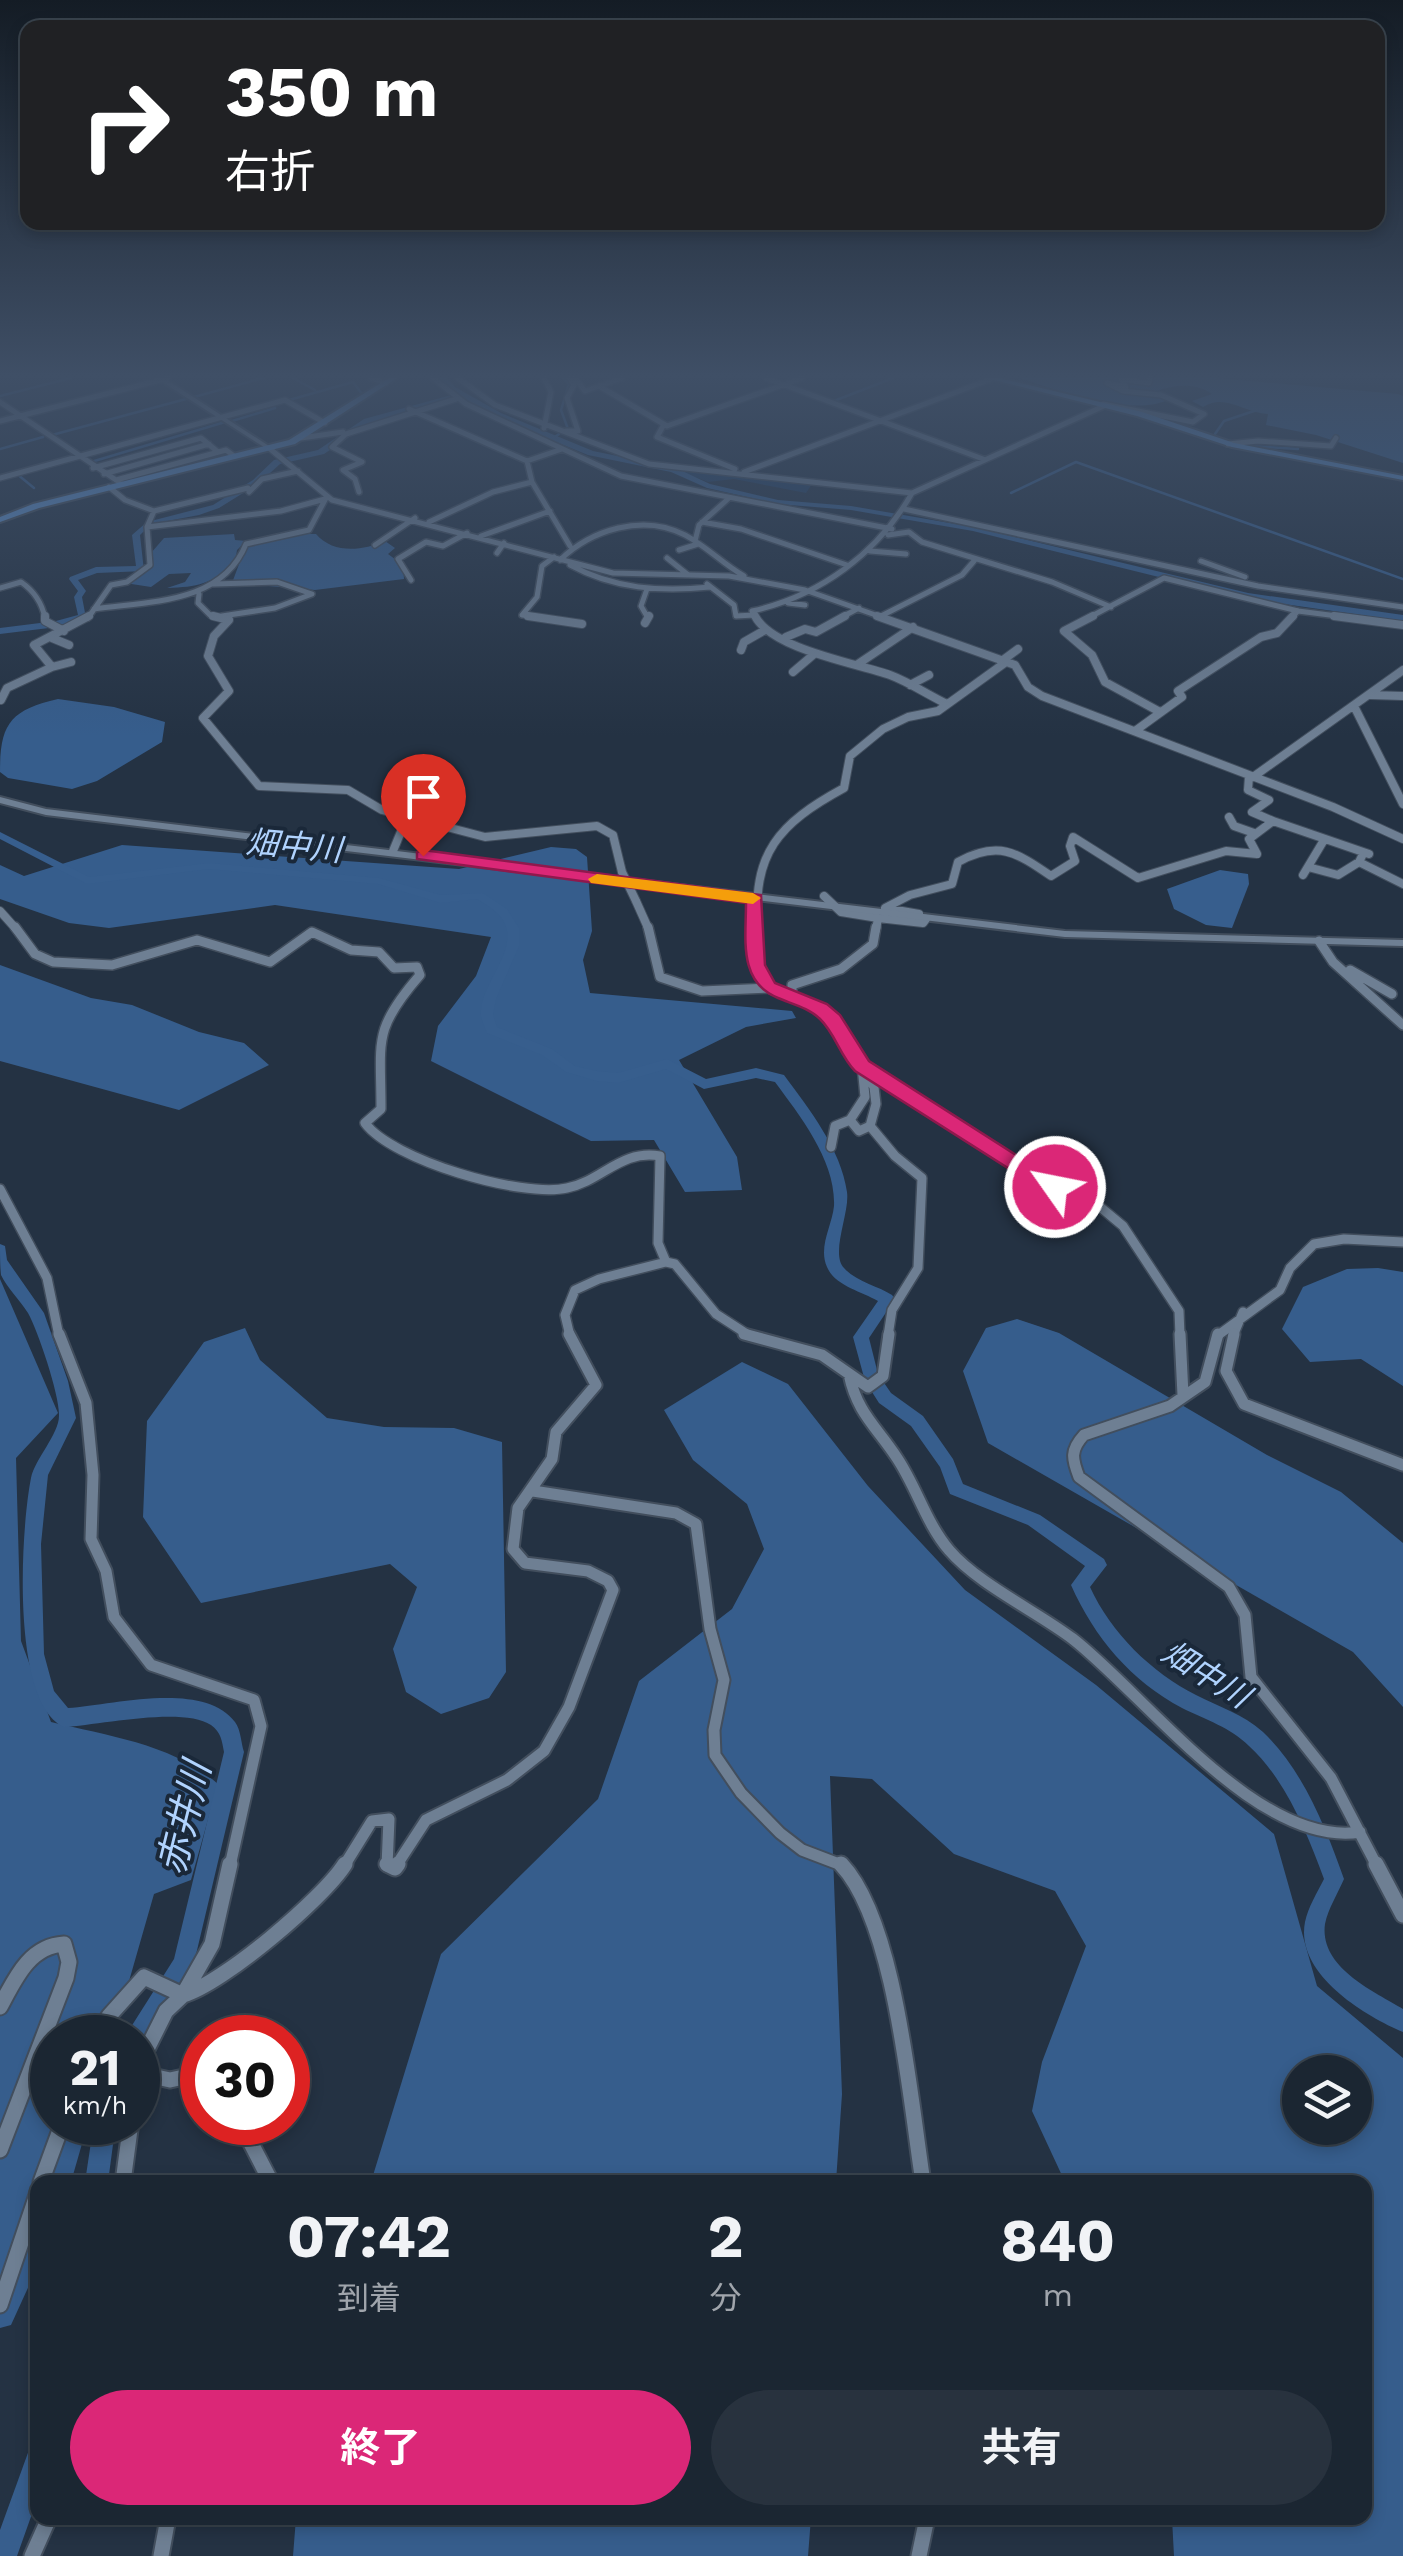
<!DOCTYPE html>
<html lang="ja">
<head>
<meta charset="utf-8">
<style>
	:root { --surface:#1b2632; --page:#28323e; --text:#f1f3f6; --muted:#a0a5ac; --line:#39434d; --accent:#db2777 }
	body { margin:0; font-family:"Work Sans","Noto Sans JP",sans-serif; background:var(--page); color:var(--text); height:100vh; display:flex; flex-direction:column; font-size:38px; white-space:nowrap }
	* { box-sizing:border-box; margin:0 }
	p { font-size:32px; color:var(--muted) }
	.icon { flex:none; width:55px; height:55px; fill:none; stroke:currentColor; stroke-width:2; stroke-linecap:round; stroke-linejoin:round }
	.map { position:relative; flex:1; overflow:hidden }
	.details { position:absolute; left:30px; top:2175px; width:1342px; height:350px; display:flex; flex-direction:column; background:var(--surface); border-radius:20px; box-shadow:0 5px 15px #0003,0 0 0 2px var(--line) }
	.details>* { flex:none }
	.banner { position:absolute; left:20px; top:20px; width:1365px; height:210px; border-radius:20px; box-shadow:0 5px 15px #0003,0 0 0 2px var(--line); background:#202124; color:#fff; overflow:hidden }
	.buttons { position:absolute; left:1282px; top:2055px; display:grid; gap:20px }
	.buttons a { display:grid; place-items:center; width:90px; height:90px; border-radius:50%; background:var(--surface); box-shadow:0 5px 15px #0003,0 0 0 2px var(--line); font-size:50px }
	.speed { position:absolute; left:30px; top:2015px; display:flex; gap:20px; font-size:50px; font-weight:700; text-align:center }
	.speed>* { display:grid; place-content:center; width:130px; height:130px; border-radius:50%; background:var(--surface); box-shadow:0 5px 15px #0003,0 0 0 2px var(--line); line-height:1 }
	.speed small { font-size:25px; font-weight:400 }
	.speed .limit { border:15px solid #d22; background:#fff; color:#111 }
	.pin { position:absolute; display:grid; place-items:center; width:85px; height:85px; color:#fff; margin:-102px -42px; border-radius:50% 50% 50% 0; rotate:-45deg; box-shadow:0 0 10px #0007 }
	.pin .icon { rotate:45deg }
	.me { position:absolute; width:110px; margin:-55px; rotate:303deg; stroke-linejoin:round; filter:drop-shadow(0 0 8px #0008) }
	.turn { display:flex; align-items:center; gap:35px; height:210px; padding:0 40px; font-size:45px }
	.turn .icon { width:130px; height:130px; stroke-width:2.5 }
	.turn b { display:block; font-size:70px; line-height:85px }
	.eta { display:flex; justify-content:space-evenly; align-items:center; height:170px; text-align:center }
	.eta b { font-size:60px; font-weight:700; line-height:70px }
	.action { display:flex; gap:20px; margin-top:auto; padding:20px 40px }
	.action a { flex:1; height:115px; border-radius:60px; background:var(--accent); color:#fff; font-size:40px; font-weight:700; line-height:115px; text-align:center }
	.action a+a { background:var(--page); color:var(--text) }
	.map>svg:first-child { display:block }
	.green { fill:#223f62 }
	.forest { fill:#365d8c; fill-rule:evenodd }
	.water { fill:#375e8d }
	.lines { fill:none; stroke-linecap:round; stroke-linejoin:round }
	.stream { stroke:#375e8d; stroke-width:2.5 }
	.river { fill:#375e8d; fill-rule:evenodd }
	.street-far4-casing { stroke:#424e5d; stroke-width:8 }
	.street-far3-casing { stroke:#424e5d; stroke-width:10 }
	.street-far2-casing { stroke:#424e5d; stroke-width:12 }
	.street-far1-casing { stroke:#424e5d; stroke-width:15 }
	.street-casing { stroke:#424e5d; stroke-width:19 }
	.secondary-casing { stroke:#424e5d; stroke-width:4 }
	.primary-casing { stroke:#424e5d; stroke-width:4 }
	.street-far4 { stroke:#6e7f93; stroke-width:5 }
	.street-far3 { stroke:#6e7f93; stroke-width:8 }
	.street-far2 { stroke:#6e7f93; stroke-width:9 }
	.street-far1 { stroke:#6e7f93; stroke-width:11 }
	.street { stroke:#6e7f93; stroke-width:15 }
	.secondary { fill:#6e7f93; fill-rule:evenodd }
	.primary { fill:#5d91ce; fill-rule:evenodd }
	.street-bridge-casing { stroke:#424e5d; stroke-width:10; stroke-linecap:butt }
	.street-bridge { stroke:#6e7f93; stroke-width:8 }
	.route { fill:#db2777; stroke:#8e194d; stroke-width:2.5 }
	.slow { fill:#f59e0b }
	.labels { text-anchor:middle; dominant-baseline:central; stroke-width:8; stroke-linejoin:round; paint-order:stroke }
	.water-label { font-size:32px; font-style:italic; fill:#b0d3fe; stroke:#1a2839 }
	.near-water-label { font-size:38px; font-style:italic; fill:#b0d3fe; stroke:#1a2839 }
</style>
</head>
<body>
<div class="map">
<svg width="1403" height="2556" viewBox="0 0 1403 2556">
	<rect width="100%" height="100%" fill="#243243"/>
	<path class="green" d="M675 469 812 484 806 493 734 479 708 482Z"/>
	<path class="forest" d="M1021 378H1215L1398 394 1403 396V463L1316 435 1266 425 1268 414C1244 413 1225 393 1203 407L1192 401 1212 394C1197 383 1175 384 1157 391L1167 400C1134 417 1055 391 1021 378Z
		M234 534 235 540 246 541 237 550 235 563C211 584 198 587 167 588L185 582 191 573 169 574 151 587 125 583 152 566 151 553 164 538Z
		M306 534H316C333 554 362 551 385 541L395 548 388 554 403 565 404 579 315 590 232 583 245 548 256 541Z
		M58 699 114 707 165 722 162 742 97 781 72 789 8 778 0 772C0 724 10 710 58 699Z
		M122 845 459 869 551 847 576 849 587 857 592 931 583 960 590 993 792 1011 796 1018 746 1027 679 1060 737 1157 742 1190 685 1192 654 1140 591 1141 431 1061 438 1026 476 976 491 937 275 905 109 928 69 923 0 899V865L24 876Z
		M0 965 91 998 132 1005 199 1032 244 1043 269 1065 179 1110 0 1061Z
		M1378 1268 1403 1272V1386L1361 1359 1310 1362 1282 1329 1303 1287 1347 1269Z
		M0 1279 58 1413 16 1458 21 1641 51 1722C108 1736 173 1744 218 1784L191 1880 154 1894 113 2037 52 2038V2122L88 2123 71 2182H38L37 2268 11 2325 0 2328Z
		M1017 1319 1059 1333 1267 1455 1341 1492 1403 1543V1707L1353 1652 988 1443 963 1371 986 1328Z
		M245 1328 260 1360 327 1418 384 1427 454 1428 502 1442 506 1672 489 1698 441 1714 406 1692 393 1649 417 1587 390 1564 201 1603 143 1517 147 1421 204 1342Z
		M742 1362 788 1384 868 1486 965 1590 1096 1685 1274 1834 1317 1986 1403 2058V2556H1174L1172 2518H1365V2182H1065L1032 2111 1042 2062 1086 1946 1055 1891 954 1854 872 1779 830 1776 842 2094 836 2182H371L441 1954 598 1799 639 1681 732 1609 764 1549 747 1504 693 1460 664 1410ZM1300 2072H1355V2128H1300Z
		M296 2518H811L808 2556H293Z"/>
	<path class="water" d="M1220 870 1248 874 1249 884 1232 928 1206 925 1174 909 1167 889Z"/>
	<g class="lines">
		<path class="stream" d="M293 378 315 390
			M564 378 569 384 561 410 568 429
			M0 396 71 378
			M194 397 263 378
			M289 400 353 382 362 394
			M834 401 893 378
			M1159 418 1191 430
			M232 421 275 408 272 405
			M1208 434 1222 440
			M1215 434 1224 421 1263 408
			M52 435 186 399
			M555 437 559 434
			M1250 446 1298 449
			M0 449 43 437
			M91 462 225 422
			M17 474 34 488
			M1011 493 1076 462 1403 579"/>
		<path class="river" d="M440 378H447L455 387 501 413 593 451 676 468 710 484 778 500 851 506 973 527 1248 593 1403 615V621L1248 599 973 531 851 510 778 504 707 488 671 472 588 455 495 417 460 397 370 423 324 454 280 464 259 483 219 508 199 515 162 522 145 530 140 535 144 571 97 573 78 580 86 591 82 597 86 618 57 627 0 634V628L56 621 78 615 74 597 78 591 69 579 70 577 96 567 136 566 132 535 147 522 213 505 253 480 274 460 318 450 364 419 455 394Z
			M0 832 89 877 209 863 379 878 441 895 483 893 507 909 519 928V946L496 999 493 1015 497 1027 552 1049 575 1066 597 1071 618 1073 667 1059 706 1079 756 1068 784 1075C809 1109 841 1149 847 1192 850 1213 830 1253 844 1268 855 1281 878 1286 892 1295L895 1299 869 1338 878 1374 891 1393 923 1416 953 1459 963 1484 1040 1515 1104 1559 1107 1565 1090 1587C1111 1633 1151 1672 1196 1695 1219 1707 1243 1714 1263 1732 1303 1770 1326 1828 1344 1879 1338 1893 1328 1909 1325 1924 1319 1967 1373 1991 1403 2009V2032C1363 2015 1295 1973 1305 1922 1308 1907 1317 1893 1324 1879 1307 1833 1286 1780 1249 1746 1230 1727 1206 1720 1182 1708 1131 1681 1094 1637 1071 1585L1085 1566 1028 1525 950 1494 940 1467 911 1426 879 1403 865 1381 853 1337 878 1301C861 1291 835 1286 827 1267 818 1247 832 1226 834 1206 836 1161 800 1116 775 1082L756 1078 704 1089 666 1069 618 1083 597 1081 566 1072 542 1055 487 1033C484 1025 480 1019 481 1010 483 979 527 942 497 913 491 907 483 903 477 899L441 903 378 884 209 869 87 884 0 839Z
			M0 1244 5 1246 7 1260 44 1313 68 1381 76 1418 48 1475 41 1544 44 1654 54 1691 68 1708C112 1705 204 1680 235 1722 241 1730 241 1743 244 1752L194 1963 143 2046 138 2048V2038H124L174 1959 224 1752C222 1741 221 1732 211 1725 183 1706 99 1725 64 1727 10 1703 21 1528 31 1478 35 1459 59 1434 59 1416 60 1396 38 1331 28 1313 20 1300 7 1288 1 1275 0 1266 0 1253 0 1244Z
			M94 2122H116L108 2182H85Z
			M38 2446V2497L17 2556H0V2530L29 2450Z"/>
		<defs>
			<path id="street-far4" d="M371 378 386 383
				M433 378 466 404 621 476 892 529
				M458 378 495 405 649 464 912 493 1106 405
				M544 378 551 392 544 428
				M575 378 585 391 622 378
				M766 378 983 459
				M599 386 667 426 802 378
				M0 402 122 484
				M1103 404 1193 422 1204 414 1161 395 1123 391 1107 383 1126 387 1121 379 1149 383 1150 378
				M409 409 527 461 532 482 493 492 429 522
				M0 421 168 378
				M663 426 657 437 735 469
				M566 431H578L567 398 574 385 570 378
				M346 434 456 399
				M346 434 332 447 362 462 343 470 355 479 359 492
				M301 438 343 432
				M1228 444 1258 441 1331 446 1336 438
				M269 448 332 500 613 573 729 576 805 590 884 618
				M527 461 562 449
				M93 468 201 438 218 452
				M744 472 991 379
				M104 474 209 444
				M0 478 285 400 325 423
				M116 480 226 450 234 456
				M532 482 570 546
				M249 492 262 479 298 471
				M904 509 1258 586 1403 607
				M154 511 248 488
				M702 522 741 529 847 565
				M147 527 281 511 325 499
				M888 535 909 532 922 542 1052 582 1111 607
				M481 536 550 511
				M695 541 699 525 729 498
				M375 545 415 518
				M679 550 698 544
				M870 551 906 554
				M497 553 504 543
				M667 558 687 574
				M560 560C591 530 643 513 685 535 706 546 723 564 744 576
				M1201 561 1245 577
				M570 565C614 589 661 592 710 587
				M411 580 398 559 426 542 443 546 467 533
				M214 584 277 582 312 594 275 608 222 616
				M707 584 734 605 736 616 754 615
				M0 588 21 582C34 591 42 603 45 618
				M647 589 641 606 648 618
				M199 594 198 603 210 615 223 618
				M788 603 805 605
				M94 609C150 601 222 604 246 544L309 530 326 498
				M881 616 962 575 974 561
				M88 618 111 585 127 582 150 565 147 527 154 511 125 500 109 487
				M544 618 522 615 537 597 542 566 554 557
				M756 618 752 611C820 596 878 553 912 493
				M840 618 859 608
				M1088 618 1164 578 1298 611 1353 618
				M1291 618 1298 611"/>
			<path id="street-far3" d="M45 616V621L64 631
				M213 616 229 620 214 636 208 656 229 691 203 718 259 786 348 790 382 810 485 837 597 826 613 835 622 872
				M528 616 582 624
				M755 616C772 649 855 663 890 675 909 682 928 695 947 704
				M877 616 1015 665 1028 687 1042 696 1333 807 1403 839
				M1093 616 1064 631 1092 655 1105 682 1160 712
				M1334 616 1403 625
				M645 623 649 616
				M786 637 805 629 816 632 845 616
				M52 638 69 645
				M741 650 744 642 765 630
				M1003 660 1018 649
				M858 664 913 627
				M52 667 71 662
				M793 672 813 655
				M910 685 929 675
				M1370 695 1403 696
				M1 700 7 688 52 667 34 645 89 616
				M1354 706 1403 804
				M1135 731 1182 697 1178 691 1261 637 1277 633 1293 616
				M1253 777 1403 670
				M1229 817 1234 826 1254 833
				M1273 821 1369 854
				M393 851 407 817
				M1359 862 1403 884
				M1308 867 1338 875 1359 862 1363 854
				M1303 875 1324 840
				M824 896 841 912 878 918
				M636 901 649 930
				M0 911 17 930
				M919 914 885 908 910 895 952 884 958 862C998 840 1016 852 1051 876L1075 861 1070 846 1073 837 1138 878 1226 851 1257 854 1249 839 1273 821 1252 812 1269 800 1248 790 1249 776
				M758 930C752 853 778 824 844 788L850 756 883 729 908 717 938 711 1006 662
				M876 930 878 918 923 923 926 919"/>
			<path id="street-far2" d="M15 927 35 954 53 962 112 965 197 940 270 962 312 932 351 950 379 952 394 968 417 967 420 975C372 1030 381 1041 381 1109L365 1123C392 1160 521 1198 567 1188 602 1181 621 1149 660 1156L658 1243 666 1262 675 1264 716 1314 750 1336
				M648 927 660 977 702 991 768 988 820 1008 833 1020 874 1087 876 1104 870 1126
				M758 927V969L768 988
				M1319 941 1333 962 1403 1025
				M1350 970 1392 994
				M792 996V985L841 969 873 944 876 927
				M862 1066 865 1097 850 1120 859 1131 870 1126 895 1156 922 1178 918 1268 892 1310 888 1336
				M862 1066 1055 1187 1099 1206 1123 1226 1179 1311 1180 1336
				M831 1147 835 1126 850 1120
				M0 1189 47 1278 59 1336
				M570 1336 565 1315 575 1290 599 1279 666 1262
				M1217 1336 1280 1290 1290 1268 1314 1244 1344 1239 1403 1242
				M1233 1336 1243 1312"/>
			<path id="street-far1" d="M59 1334 86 1403 93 1475 91 1539 106 1571 114 1617 151 1665 254 1700 261 1726 230 1866
				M744 1334 822 1355 868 1387 883 1376 889 1334
				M1180 1334 1183 1395
				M1218 1334 1205 1382 1170 1406 1084 1435C1070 1450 1072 1459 1079 1477L1229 1587 1245 1615 1251 1677 1331 1778 1377 1866
				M1234 1334 1226 1371 1244 1404 1403 1465
				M849 1374C857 1413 876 1426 897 1458 917 1488 926 1523 949 1550 978 1584 1036 1611 1073 1639 1146 1696 1259 1848 1360 1832
				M533 1491 676 1513 696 1524 710 1629 724 1680 714 1730 715 1755 741 1793 780 1833 802 1850 844 1866
				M344 1866 372 1821 389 1819 387 1866
				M396 1866 426 1820 507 1780 544 1751 569 1707 613 1590 608 1581 588 1571 525 1563 513 1549 518 1508 552 1459 556 1432 596 1385 569 1334"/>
			<path id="street" d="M387 1864 395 1868 398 1864
				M841 1864C896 1922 910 2101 923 2182
				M1376 1864 1403 1915
				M0 2007C15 1979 29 1946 64 1944L69 1962 66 1978 0 2150
				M99 2038 109 2016 144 1977 183 1995C222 1984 323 1899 345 1864
				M138 2067 166 2011 183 1995 212 1944 230 1864
				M138 2073 170 2080 202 2073
				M240 2122 271 2182
				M41 2182 63 2122
				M123 2182 131 2122
				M0 2305 38 2192
				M32 2556 49 2518
				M161 2556 168 2518
				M919 2556 927 2518"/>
			<path id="secondary" d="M156 378H164L272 448 267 449Z
				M0 797 46 809 1065 931 1403 940V946L1065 937 46 815 0 803Z"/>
			<path id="primary" d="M389 378H397L295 444 39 508 0 522V517L33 504 289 440Z
				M986 378H999L1142 412 1234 443 1403 476V480L1232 447 1137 416Z"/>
		</defs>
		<use href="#street-far4" class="street-far4-casing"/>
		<use href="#street-far3" class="street-far3-casing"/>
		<use href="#street-far2" class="street-far2-casing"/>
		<use href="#street-far1" class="street-far1-casing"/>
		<use href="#street" class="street-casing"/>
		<use href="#secondary" class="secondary-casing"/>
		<use href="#primary" class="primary-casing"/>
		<use href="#street-far4" class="street-far4"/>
		<use href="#street-far3" class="street-far3"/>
		<use href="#street-far2" class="street-far2"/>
		<use href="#street-far1" class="street-far1"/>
		<use href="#street" class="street"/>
		<use href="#secondary" class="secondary"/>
		<use href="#primary" class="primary"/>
		<defs>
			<path id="street-bridge" d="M622 872 636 901"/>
		</defs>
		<use href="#street-bridge" class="street-bridge-casing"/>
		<use href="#street-bridge" class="street-bridge"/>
	</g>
	<linearGradient id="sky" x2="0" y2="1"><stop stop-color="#141c25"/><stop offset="0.51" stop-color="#3f4f66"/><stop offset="1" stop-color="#3f4f66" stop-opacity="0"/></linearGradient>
	<rect width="1403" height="736" fill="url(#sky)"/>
	<path class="route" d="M423 850 761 895 765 965 775 983 827 1004 840 1015 869 1061 1066 1187 1063 1193H1047L855 1071C840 1056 835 1033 820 1019 809 1008 792 1004 778 998 738 982 746 939 746 903L417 859V852Z"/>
	<path class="slow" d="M597 874 753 893 761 898 753 904 591 883 588 879Z"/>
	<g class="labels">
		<g class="water-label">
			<text transform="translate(294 846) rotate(5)">畑中川</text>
			<text transform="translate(1206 1674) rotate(32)">畑中川</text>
		</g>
		<g class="near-water-label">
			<text transform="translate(184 1818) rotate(-76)">赤井川</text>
		</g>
	</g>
</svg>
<div class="buttons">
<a><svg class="icon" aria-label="layers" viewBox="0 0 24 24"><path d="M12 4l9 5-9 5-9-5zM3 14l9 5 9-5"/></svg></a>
</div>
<div class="speed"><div>21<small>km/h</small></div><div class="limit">30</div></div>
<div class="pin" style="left:423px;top:856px;background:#d93025"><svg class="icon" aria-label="arrive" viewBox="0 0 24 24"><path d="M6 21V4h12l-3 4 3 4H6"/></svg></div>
<svg class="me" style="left:1055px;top:1187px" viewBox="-20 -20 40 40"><circle r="17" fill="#db2777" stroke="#fff" stroke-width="3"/><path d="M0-11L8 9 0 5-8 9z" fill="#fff"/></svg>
<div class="banner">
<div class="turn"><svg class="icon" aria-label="right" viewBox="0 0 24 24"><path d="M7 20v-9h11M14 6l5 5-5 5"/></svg><div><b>350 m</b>右折</div></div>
</div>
<section class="details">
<div class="eta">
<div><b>07:42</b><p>到着</p></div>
<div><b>2</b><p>分</p></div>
<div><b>840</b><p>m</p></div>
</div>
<div class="action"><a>終了</a><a>共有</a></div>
</section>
</div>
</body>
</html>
